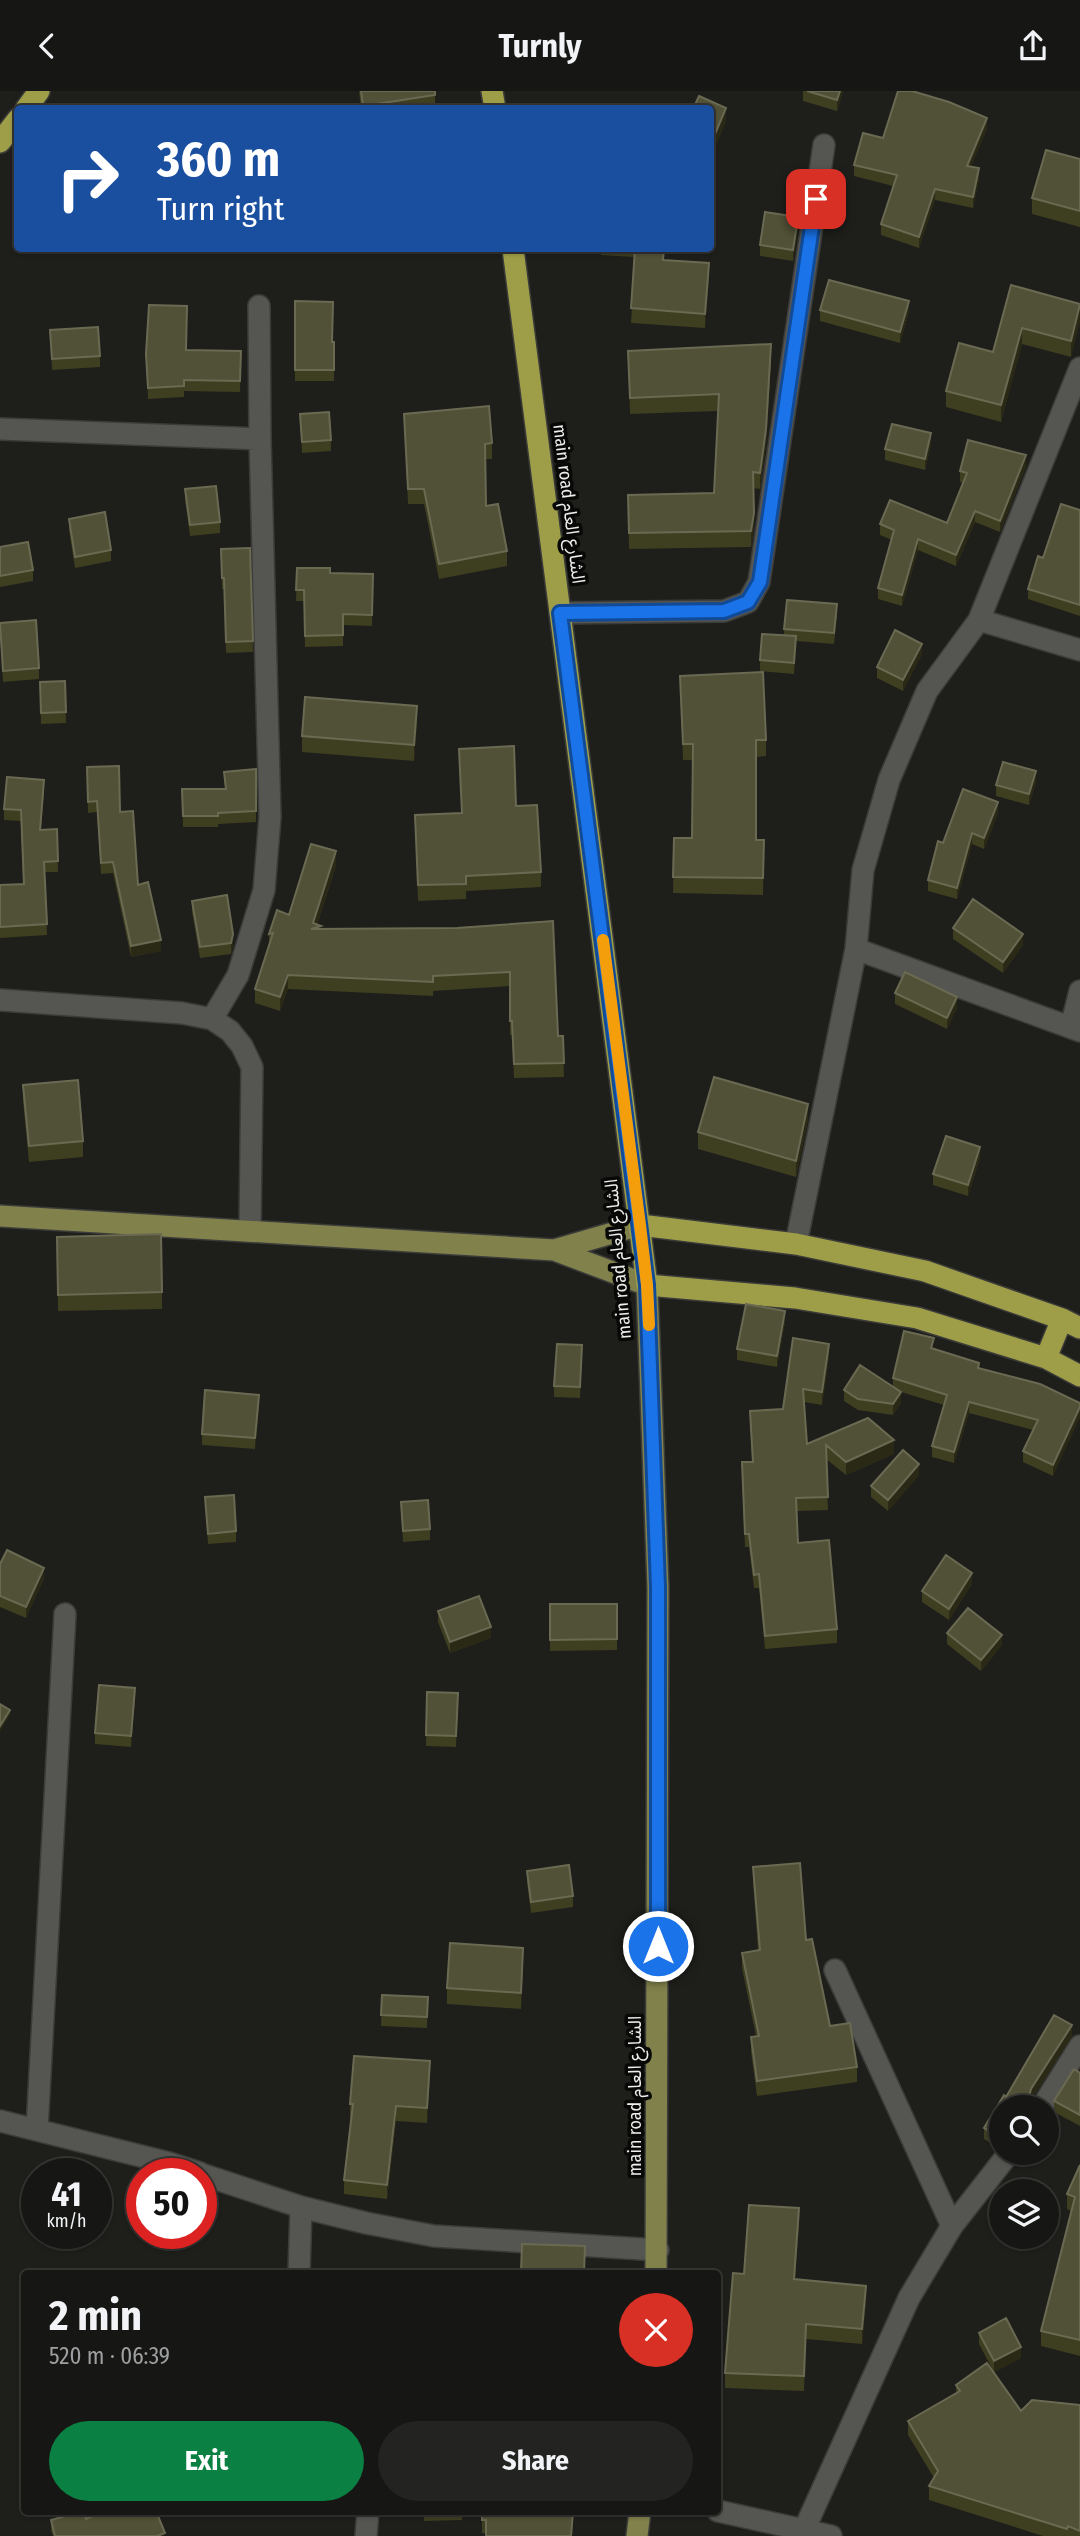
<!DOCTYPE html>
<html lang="en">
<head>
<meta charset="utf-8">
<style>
	:root { --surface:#161614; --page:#232322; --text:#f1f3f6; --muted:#9e9fa0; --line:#353534; --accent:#0b8043 }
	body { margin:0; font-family:"Fira Sans Condensed","Noto Sans Arabic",sans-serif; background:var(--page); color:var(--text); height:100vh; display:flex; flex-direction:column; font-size:26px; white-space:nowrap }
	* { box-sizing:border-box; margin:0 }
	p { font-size:23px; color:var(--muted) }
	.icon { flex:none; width:38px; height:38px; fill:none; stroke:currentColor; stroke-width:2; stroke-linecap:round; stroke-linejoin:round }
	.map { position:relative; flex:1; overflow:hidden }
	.details { position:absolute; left:21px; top:2179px; width:700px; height:245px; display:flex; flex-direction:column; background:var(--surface); border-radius:7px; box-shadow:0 2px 5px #0004,0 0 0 2px var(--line) }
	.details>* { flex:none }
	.top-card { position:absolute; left:14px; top:14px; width:700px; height:147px; border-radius:7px; box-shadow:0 2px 5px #0004,0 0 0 2px var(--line); background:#1a4fa0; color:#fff; overflow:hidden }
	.controls { position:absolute; left:989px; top:2004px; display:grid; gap:14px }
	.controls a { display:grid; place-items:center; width:70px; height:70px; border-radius:50%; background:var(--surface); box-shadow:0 2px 5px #0004,0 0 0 2px var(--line); font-size:35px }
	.speed { position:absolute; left:21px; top:2067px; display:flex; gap:14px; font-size:35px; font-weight:700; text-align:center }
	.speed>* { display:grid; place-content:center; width:91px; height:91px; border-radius:50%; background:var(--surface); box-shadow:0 2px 5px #0004,0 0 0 2px var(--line); line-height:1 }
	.speed small { font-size:18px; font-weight:400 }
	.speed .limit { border:10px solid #d22; background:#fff; color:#111 }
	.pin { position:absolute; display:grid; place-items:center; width:60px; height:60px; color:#fff; margin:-30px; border-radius:14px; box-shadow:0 4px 10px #0006 }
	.me { position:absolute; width:77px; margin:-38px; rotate:0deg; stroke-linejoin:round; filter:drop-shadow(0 0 5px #0008) }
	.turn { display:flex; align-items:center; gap:24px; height:147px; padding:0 28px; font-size:32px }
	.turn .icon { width:91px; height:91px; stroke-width:2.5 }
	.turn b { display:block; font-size:49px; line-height:60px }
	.round { display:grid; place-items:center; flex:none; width:74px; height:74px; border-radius:37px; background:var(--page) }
	.head { display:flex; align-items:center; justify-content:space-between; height:119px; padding:0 28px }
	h1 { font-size:42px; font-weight:700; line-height:52px }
	.cta { display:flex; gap:14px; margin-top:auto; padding:14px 28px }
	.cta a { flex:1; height:80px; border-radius:42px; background:var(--accent); color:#fff; font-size:28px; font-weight:700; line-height:80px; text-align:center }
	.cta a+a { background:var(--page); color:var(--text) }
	header { display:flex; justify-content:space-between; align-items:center; height:91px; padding:0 28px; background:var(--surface); font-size:32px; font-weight:700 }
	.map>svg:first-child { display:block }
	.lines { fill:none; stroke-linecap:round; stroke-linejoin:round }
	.minor-casing { stroke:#3b3b39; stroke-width:24 }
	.major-casing { stroke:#3b3b39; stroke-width:24 }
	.highway-casing { stroke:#3b3b39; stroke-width:24 }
	.minor { stroke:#555551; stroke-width:21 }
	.major { stroke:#81814c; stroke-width:21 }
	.highway { stroke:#9f9e48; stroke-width:21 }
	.wall { fill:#3e3e21 }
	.shaded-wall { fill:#292916 }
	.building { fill:#515137; stroke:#6a6a53; stroke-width:2 }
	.route-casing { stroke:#114b97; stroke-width:18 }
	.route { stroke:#1a73e8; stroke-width:12 }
	.slow { stroke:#f59e0b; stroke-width:12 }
	.labels { text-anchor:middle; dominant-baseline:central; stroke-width:7; stroke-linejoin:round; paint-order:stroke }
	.street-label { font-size:18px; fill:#eeeeec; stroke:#080807 }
</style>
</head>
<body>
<header><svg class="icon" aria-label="back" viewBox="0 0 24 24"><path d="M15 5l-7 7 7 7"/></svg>Turnly<svg class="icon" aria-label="share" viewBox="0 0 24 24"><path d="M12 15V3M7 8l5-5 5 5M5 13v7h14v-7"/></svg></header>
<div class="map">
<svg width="1080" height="2445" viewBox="0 0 1080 2445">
	<rect width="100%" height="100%" fill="#1e1e1b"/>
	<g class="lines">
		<defs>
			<path id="minor" d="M0 338 260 348
				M560 522 724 520 748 511 759 491 824 54
				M979 529 1080 559
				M856 858 1080 940
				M0 909 182 922 212 928 230 940 242 955 252 976 250 1140
				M212 928 238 884 264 799 270 726 260 348 259 215
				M1071 936 1080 900
				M796 1153 856 858 863 779 889 689 927 600 979 529 1080 277
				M835 1879 952 2135
				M1042 2016 1080 1955
				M0 2030 169 2072 200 2082
				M37 2038 65 1523
				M201 2083 301 2116 366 2132 434 2145 658 2159
				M299 2182 301 2116
				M718 2420 831 2445
				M804 2439 909 2207 952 2135 1009 2062
				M366 2445 368 2420"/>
			<path id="major" d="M0 1125 554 1159
				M640 1134 554 1159 647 1194 658 1496 656 2182
				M637 2445 640 2420"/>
			<path id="highway" d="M492 0 495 18
				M26 18 39 0
				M0 51 18 28
				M513 158 647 1194 795 1207 917 1227 1046 1267 1080 1285
				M640 1134 796 1153 925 1180 1062 1228 1080 1237
				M1046 1267 1062 1228"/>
		</defs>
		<use href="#minor" class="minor-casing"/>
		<use href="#major" class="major-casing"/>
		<use href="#highway" class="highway-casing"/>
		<use href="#minor" class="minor"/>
		<use href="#major" class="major"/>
		<use href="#highway" class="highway"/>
	</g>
	<path class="wall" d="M359 0H435V18H361Z
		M803 0H843L837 20 803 10Z
		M987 38 971 75 979 88 973 117 935 109 919 157 881 144V133L893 95 854 85V74L883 47Z
		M1080 68V136L1032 123V107Z
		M798 137 793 170 760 165V154Z
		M601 158H664V169L709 186 705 237 631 232 635 166 601 164Z
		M1011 194 1080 213 1071 266 1022 253 1001 331 946 316V300L993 261Z
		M295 210 332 251H334V290H295Z
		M820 219 909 221 900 252 820 230Z
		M50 239 100 265V276L52 279Z
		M186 259 241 260 240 301 184 300V306L148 308 146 263Z
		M628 260 771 270 766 354 760 398 753 397 754 438 751 456 629 458 628 404 714 402 718 320 630 323Z
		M300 323 331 349V360L302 362Z
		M404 323 492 352V368H485L486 415 507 460V475L439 488 424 413H408Z
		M931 353 925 379 885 369V358Z
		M1026 375 1000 441 975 431 956 475 918 459 902 515 878 508V497L892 449 880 444V433L947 432 963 392 960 391V380Z
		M185 398 220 431V442L190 445 185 409Z
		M1080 419V525L1028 508V498L1043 467Z
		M69 428 111 459V470L75 477 69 439Z
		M0 456 33 479V490L0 496Z
		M250 457 253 561 226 562 224 498H222L221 458Z
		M297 477 330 482 373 483 372 535 343 534V555L305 556 304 510H296Z
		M837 524 834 553 796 550 794 583 760 580V569L784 544V538Z
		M0 532 39 577V588L3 591Z
		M922 563 903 600 877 587V576Z
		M680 585 766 649V665L756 666V749H764L763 804 673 802 674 747H692L693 669H683Z
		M65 590 66 632 41 633 40 591Z
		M417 631 414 670 302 661V645Z
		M459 658 516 715 541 781V796L466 800V808L418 810 415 724 462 722Z
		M87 676 120 721 138 794 161 860 131 866 113 782 101 783 97 721 88 722Z
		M256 678V731L218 733V736H183L182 698H225L224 681Z
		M1036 691 1029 714 996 705V694Z
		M44 700 41 739 57 738 58 781H45L47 844 0 847V794L23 793 21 730 4 729V718Z
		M998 722 984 758 972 753 957 808 928 800V789L943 752Z
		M336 775 317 834 321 837H457L553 830 558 945H563L564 986 514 987 512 944H510V895L433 900V905L288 898 280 920 255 912V898L269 855V843L289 824Z
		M192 810 233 854 231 863 200 867 192 821Z
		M953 837 1023 854 1003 882 953 848Z
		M895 902 957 917 947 938 895 913Z
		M23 994 83 1050V1066L29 1071 23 1010Z
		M808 1029 796 1086 698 1058V1041Z
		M980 1067 968 1105 933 1094V1083Z
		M57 1146 162 1201V1218L58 1220Z
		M785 1231 777 1276 737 1269V1258Z
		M934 1258 979 1277 1080 1312 1053 1385 1023 1371V1360L1033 1339 969 1322 954 1372 932 1366V1355L944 1314 901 1301V1312L893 1324 858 1319 844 1310V1299L893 1296V1287Z
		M582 1265 580 1307 554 1306V1295Z
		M829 1266 822 1314 804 1311 807 1353 868 1327 894 1363 846 1384 826 1368 828 1419 797 1420 798 1452 837 1538V1552L765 1558 759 1497H754L749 1456H745L742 1385 752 1371 750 1320 783 1318Z
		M259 1315 255 1358 202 1354V1343Z
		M919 1384 888 1420 871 1406V1395Z
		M205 1406 236 1440V1451L208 1453Z
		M401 1411 430 1438V1449L403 1451Z
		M0 1473 44 1488 26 1527 0 1516Z
		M972 1493 949 1529 922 1511V1500Z
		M550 1513H617V1559L550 1560Z
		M438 1520 491 1547 450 1562 438 1531Z
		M947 1542 1002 1554 981 1580 947 1553Z
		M427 1601 458 1602 456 1656 426 1655Z
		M135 1608 131 1656 95 1653V1642Z
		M753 1776 806 1849 830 1935 857 1976V1991L757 2005 751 1961V1946L756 1945 742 1877V1862L758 1859 753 1791Z
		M527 1780 573 1805V1816L531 1822 527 1791Z
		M523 1873 521 1918 447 1913V1897Z
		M382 1904 428 1906 427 1937 381 1935Z
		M1072 1945 1031 2009 1001 2016V2052L997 2056 984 2048V2037L1006 2006Z
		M1080 1982V2035L1054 2021V2010Z
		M430 1984 427 2032 396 2030 387 2108 344 2103V2089L352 2027H350V2013Z
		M1080 2074V2265L1041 2255V2240L1071 2120 1067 2118V2103Z
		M799 2132 795 2188 866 2210 862 2253 806 2248 804 2300 725 2297V2282L744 2183Z
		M979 2242 1021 2267 994 2281 979 2253Z
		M956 2294 1021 2320 1080 2314V2445H1043L929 2409V2395L934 2387 908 2344V2330L956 2302Z
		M424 2420H462V2429L424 2430Z
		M482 2420H574L572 2445H486V2442H482Z
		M86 2428 165 2445H53L51 2440V2429Z"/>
	<path class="shaded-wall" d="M840 0H843L837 20V9Z
		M726 17V31L710 69V55Z
		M987 27V38L967 86V75Z
		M979 77V88L973 117V106Z
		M935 98V109L919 157V146Z
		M798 126V137L793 170V159Z
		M709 172V186L705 237V223Z
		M909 210V221L900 252V241Z
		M1080 216V232L1071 266V250Z
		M1022 237V253L1001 331V314Z
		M771 253 766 354 760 398V382Z
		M931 342V353L925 379V368Z
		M1026 364V375L1000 441V430Z
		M975 420V431L956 475V464Z
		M754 422V438L751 456V440Z
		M918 448V459L902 515V504Z
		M922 553V563L903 600V589Z
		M417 615V631L414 670V654Z
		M1036 680V691L1029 714V703Z
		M998 711V722L984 758V747Z
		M972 742V753L957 808V797Z
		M336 760V775L316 836 321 835V849L311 852 313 832Z
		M233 843V854L231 863V852Z
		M1023 843V854L1003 882V871Z
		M161 849V860L131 866V855Z
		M288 884V898L280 920V906Z
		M957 906V917L947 938V927Z
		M808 1013V1029L796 1086V1070Z
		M980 1056V1067L968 1105V1094Z
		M785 1220V1231L777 1276V1265Z
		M829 1253V1266L822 1314V1301Z
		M901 1301V1312L893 1324V1313Z
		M259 1304V1315L255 1358V1347Z
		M969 1311V1322L954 1372V1361Z
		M1080 1316V1327L1053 1385V1374Z
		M894 1349V1363L846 1384V1371Z
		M919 1373V1384L888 1420V1409Z
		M44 1477V1488L26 1527V1516Z
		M972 1482V1493L949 1529V1518Z
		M491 1536V1547L450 1562V1551Z
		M1002 1544V1554L981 1580V1569Z
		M135 1597V1608L131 1656V1645Z
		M10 1619V1624L0 1641V1635Z
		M523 1857V1873L521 1918V1902Z
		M1072 1934V1945L1031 2009 1029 2016H1023L1031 1998Z
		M430 1970V1984L427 2032V2017Z
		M396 2015V2030L387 2108V2094Z
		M1001 2041V2052L997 2056V2045Z
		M799 2117V2132L794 2203V2188Z
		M866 2195V2210L862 2253V2238Z
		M1021 2256V2267L994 2281V2270Z
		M573 2420H574L572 2445H571Z"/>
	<path class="building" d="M361 0H435V4L363 15Z
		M807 0H840L837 9Z
		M898 0H912L949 11 987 27 967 75 979 77 973 106 935 98 919 146 881 133 897 84 854 74 863 42 883 47Z
		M699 5 726 17 710 55V18H693Z
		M1046 59 1080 68V120L1032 107Z
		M765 121 798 126 793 159 760 154Z
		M635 158H664L663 169 709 172 705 223 631 217Z
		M829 189 909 210 900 241 820 219Z
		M1011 194 1080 213 1071 250 1022 237 1001 314 946 300 959 252 993 261Z
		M295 210 333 211 332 251H334V279H295Z
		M149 214 187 215 186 259 241 260 240 290 184 289V295L148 297 146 263Z
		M98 236 100 265 52 268 50 239Z
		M771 253 766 338 760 382 753 381 754 422 751 440 629 442 628 404 714 402 719 303 630 307 628 260Z
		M489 315 492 352 485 353 486 415 498 413 507 460 439 473 424 398H408L404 323Z
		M329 321 331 349 302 351 300 323Z
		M892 333 931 342 925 368 885 358Z
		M968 349 1026 364 1000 430 975 420 956 464 918 448 902 504 878 497 894 439 880 433 890 409 947 432 967 382 960 380Z
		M216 395 220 431 190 434 185 398Z
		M1061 413 1080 419V514L1028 498 1038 465 1043 467Z
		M105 421 111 459 75 466 69 428Z
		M28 451 33 479 0 485V456Z
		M250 457 253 550 226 551 224 487H222L221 458Z
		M297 477H330V482L373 483 372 524 343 523V544L305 545 304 499H296Z
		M787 509 837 513 834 542 784 538Z
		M36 529 39 577 3 580 0 532Z
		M895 539 922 553 903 589 877 576Z
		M762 543 796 545 794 572 760 569Z
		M763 581 766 649H756V749H764L763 787 673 786 674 747H692L693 653H683L680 585Z
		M65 590 66 621 41 622 40 591Z
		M305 606 417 615 414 654 302 645Z
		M514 655 516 715 537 714 541 781 466 785V793L418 794 415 724 462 722 459 658Z
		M1003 671 1036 680 1029 703 996 694Z
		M119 675 120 721 133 720 138 794 148 791 161 849 131 855 113 771 101 772 97 710 88 711 87 676Z
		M256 678V720L218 722V725H183L182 698H226L224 681Z
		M7 686 44 689 40 739 57 738 58 770 44 771 47 833 0 836V794L24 793 21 719 4 718Z
		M963 698 998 711 984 747 972 742 957 797 928 789 938 750 943 752Z
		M311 753 336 760 313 832 321 835 311 838 457 837 553 830 558 945H563L564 972 514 973 512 930H510V881L433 885V891L288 884 280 906 255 898 273 842 269 843 277 819 289 824Z
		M227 804 233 843 231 852 200 856 192 810Z
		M973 808 1023 843 1003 871 953 837Z
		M905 881 957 906 947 927 895 902Z
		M714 986 808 1013 796 1070 698 1041Z
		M78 989 83 1050 29 1055 23 994Z
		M946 1045 980 1056 968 1094 933 1083Z
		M161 1143 162 1201 58 1204 57 1146Z
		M746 1213 785 1220 777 1265 737 1258Z
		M904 1240 934 1247 931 1257 979 1272 978 1277 1040 1293 1080 1312V1316L1053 1374 1023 1360 1038 1329 969 1311 954 1361 932 1355 947 1304 893 1287Z
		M793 1247 829 1253 822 1301 803 1298 807 1353 868 1327 894 1349 846 1371 826 1354 828 1406 796 1407 798 1452 829 1449 837 1538 765 1545 759 1483 754 1484 749 1443H745L742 1371H753L750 1320 783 1318Z
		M557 1253 582 1254 580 1296 554 1295Z
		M860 1274 901 1301 893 1313 858 1308 844 1299Z
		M205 1299 259 1304 255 1347 202 1343Z
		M903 1359 919 1373 888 1409 871 1395Z
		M234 1404 236 1440 208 1443 205 1406Z
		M428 1409 430 1438 403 1440 401 1411Z
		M7 1459 44 1477 26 1516 0 1505V1473Z
		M946 1464 972 1482 949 1518 922 1500Z
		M479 1505 491 1536 450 1551 438 1520Z
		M550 1513H617V1548L550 1549Z
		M968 1517 1002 1544 981 1569 947 1542Z
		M99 1594 135 1597 131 1645 95 1642Z
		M427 1601 458 1602 456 1645 426 1644Z
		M0 1613 10 1619 0 1635Z
		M800 1772 806 1849 812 1848 830 1935 850 1932 857 1976 757 1990 751 1946 759 1945 742 1862 760 1859 753 1776Z
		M569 1774 573 1805 531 1811 527 1780Z
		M450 1852 523 1857 521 1902 447 1897Z
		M382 1904 428 1906 427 1926 381 1924Z
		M1054 1924 1072 1934 1031 1998 1029 2006 1023 2016H1001V2041L997 2045 984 2037 1004 2004 1006 2006Z
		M354 1965 430 1970 427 2017 396 2015 387 2094 344 2089 353 2013H350Z
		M1074 1978 1080 1982V2024L1054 2010Z
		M1080 2074V2249L1041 2240 1075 2106 1067 2103Z
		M749 2114 799 2117 794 2188 866 2195 862 2238 806 2233 804 2285 725 2282 733 2182 744 2183Z
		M522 2153 585 2155 584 2182H521Z
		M1006 2227 1021 2256 994 2270 979 2242Z
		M987 2272 1021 2320 1032 2309 1080 2314V2440L1068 2435 1067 2438 929 2395 938 2380 908 2330 960 2300 956 2294Z
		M84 2420 86 2428 104 2420H156L165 2442 157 2445H55L51 2429Z
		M482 2420H573L571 2445H486V2429H482Z"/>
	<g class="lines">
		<defs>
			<path id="route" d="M658 1855V1496L647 1194 560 522 724 520 748 511 760 491 816 108"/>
		</defs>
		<use href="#route" class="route-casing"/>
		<use href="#route" class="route"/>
		<path class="slow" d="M603 849 640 1134 647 1194 649 1234"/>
	</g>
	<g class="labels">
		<g class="street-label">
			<text transform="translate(569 413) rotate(83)">main road الشارع العام</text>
			<text transform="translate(618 1168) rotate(-95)">main road الشارع العام</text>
			<text transform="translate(635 2005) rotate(-90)">main road الشارع العام</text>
		</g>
	</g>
</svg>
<div class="controls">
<a><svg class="icon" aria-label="search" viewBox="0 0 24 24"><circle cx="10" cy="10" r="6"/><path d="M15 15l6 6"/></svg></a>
<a><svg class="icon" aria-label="layers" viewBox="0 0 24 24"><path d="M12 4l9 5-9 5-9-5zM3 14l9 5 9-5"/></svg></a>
</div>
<div class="speed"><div>41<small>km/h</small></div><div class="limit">50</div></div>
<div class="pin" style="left:816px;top:108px;background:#d93025"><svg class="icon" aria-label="arrive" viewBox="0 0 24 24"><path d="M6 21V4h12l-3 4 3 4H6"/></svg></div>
<svg class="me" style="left:658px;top:1855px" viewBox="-20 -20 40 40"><circle r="17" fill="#1a73e8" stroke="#fff" stroke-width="3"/><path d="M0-11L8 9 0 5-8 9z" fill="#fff"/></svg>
<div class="top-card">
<div class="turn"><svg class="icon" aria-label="right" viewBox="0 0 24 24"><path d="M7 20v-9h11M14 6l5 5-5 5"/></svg><div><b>360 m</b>Turn right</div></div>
</div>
<section class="details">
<div class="head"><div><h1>2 min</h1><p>520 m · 06:39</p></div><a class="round" style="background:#d93025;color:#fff"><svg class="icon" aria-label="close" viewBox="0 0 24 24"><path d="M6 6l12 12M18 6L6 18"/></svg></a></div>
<div class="cta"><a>Exit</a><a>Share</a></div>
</section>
</div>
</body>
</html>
